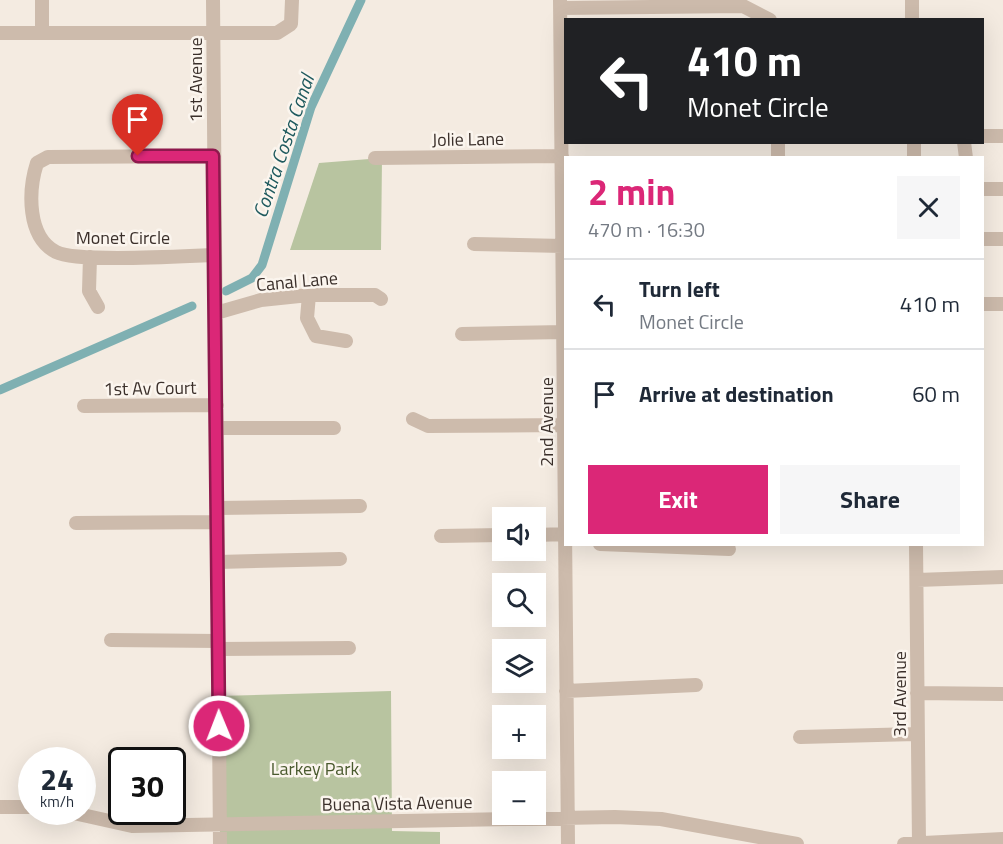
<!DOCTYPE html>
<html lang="en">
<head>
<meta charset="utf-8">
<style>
	:root { --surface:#fff; --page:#f6f6f7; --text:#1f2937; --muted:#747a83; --line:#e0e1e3; --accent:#db2777 }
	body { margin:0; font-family:"Titillium Web",sans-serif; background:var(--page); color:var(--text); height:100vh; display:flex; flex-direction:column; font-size:22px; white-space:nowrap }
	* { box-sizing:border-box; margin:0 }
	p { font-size:20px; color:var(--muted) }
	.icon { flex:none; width:33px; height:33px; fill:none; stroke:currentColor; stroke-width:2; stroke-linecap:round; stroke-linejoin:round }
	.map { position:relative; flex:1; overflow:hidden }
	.sheet { position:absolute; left:564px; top:156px; width:420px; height:390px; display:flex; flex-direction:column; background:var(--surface); border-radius:0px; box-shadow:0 6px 24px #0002 }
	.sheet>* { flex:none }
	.guide { position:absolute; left:564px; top:18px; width:420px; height:126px; border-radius:0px; box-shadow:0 6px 24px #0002; background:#202124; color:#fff; overflow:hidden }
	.fabs { position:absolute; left:492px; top:507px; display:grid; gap:12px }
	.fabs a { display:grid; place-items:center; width:54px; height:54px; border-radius:0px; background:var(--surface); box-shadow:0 6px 24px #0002; font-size:30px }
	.speed { position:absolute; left:18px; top:747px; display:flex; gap:12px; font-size:30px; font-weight:700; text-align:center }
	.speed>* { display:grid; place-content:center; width:78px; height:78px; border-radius:50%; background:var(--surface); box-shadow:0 6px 24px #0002; line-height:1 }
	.speed small { font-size:15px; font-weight:400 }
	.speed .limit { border:3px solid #111; border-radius:9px; background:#fff; color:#111 }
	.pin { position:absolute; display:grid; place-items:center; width:51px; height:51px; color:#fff; margin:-62px -26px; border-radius:50% 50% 50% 0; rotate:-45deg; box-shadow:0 0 6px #0007 }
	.pin .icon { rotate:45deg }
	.me { position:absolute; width:66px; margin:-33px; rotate:359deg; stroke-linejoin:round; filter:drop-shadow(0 0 4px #0008) }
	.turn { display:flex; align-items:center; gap:21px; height:126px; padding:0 24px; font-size:27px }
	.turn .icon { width:78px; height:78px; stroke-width:2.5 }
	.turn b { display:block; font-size:42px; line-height:51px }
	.round { display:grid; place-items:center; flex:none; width:63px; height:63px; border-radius:0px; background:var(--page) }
	.headline { display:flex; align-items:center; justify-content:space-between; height:102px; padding:0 24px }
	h1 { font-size:36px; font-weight:700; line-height:45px; color:var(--accent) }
	.button { display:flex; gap:12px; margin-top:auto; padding:12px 24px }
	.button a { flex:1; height:69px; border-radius:0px; background:var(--accent); color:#fff; font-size:24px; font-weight:700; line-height:69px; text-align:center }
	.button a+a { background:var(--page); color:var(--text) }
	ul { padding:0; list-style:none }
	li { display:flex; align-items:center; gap:18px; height:90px; padding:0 24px; border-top:2px solid var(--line) }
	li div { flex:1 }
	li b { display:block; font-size:22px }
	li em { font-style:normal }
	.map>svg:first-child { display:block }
	.green { fill:#b8c4a0 }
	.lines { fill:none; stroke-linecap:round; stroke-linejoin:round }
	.canal { stroke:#7fb0b2; stroke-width:9 }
	.minor { stroke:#cdbbac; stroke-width:14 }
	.route-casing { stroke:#8e194d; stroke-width:15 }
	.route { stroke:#db2777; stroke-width:10 }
	.labels { text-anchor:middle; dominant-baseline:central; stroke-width:5; stroke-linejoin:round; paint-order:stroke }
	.street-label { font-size:18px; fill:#3b302b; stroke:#fbf5ee }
	.park-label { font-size:18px; fill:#4a5a2e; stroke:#fbf5ee }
	.water-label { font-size:20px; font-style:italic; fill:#1f5a5e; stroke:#fbf5ee }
</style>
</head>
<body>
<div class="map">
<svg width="1003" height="844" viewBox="0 0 1003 844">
	<rect width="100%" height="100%" fill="#f4ebe1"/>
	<path class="green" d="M382 158 381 250H290L319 163Z
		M391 691 392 831 440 832V844H220L219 696Z"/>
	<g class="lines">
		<path class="canal" d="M226 291 252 278 262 265 311 107 361 0
			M0 390 192 306"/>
		<path class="minor" d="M42 0V33
			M213 0 220 844
			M560 0 568 844
			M912 0V20
			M560 8 743 6 770 20
			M0 33H277L291 24 292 0
			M982 136H1003
			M914 142V158
			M964 142 966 158
			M213 156 48 157 37 163C28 191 27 237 56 252 78 263 184 256 214 255
			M375 158 562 156
			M778 158V142
			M982 189H1003
			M982 239H1003
			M474 244 563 246
			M90 257 89 291 98 307
			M309 295 307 318 316 336 346 341
			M982 304H1003
			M216 313 261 300 309 295H375L381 299
			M462 334 564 332
			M84 406 217 405
			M413 419 428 426 564 425
			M217 428H334
			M217 508 360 506
			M76 523 217 522
			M536 535 566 534
			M441 536 502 535
			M600 544 729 549
			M916 544 919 844
			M218 562 340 559
			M917 580 1003 577
			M111 640 218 641
			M218 649 349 648
			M566 691 696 685
			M917 693 1003 694
			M800 737 916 734
			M0 807H32
			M69 812 132 826 615 817 661 819 797 844
			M904 844 1003 839"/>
	</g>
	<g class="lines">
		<defs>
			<path id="route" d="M138 156H213L219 726"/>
		</defs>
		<use href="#route" class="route-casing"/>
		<use href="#route" class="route"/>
	</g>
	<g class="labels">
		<g class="street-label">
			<text transform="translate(195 80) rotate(-90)">1st Avenue</text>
			<text transform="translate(468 139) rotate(-1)">Jolie Lane</text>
			<text x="123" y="237">Monet Circle</text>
			<text transform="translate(297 281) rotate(-5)">Canal Lane</text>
			<text transform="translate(150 388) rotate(-1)">1st Av Court</text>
			<text transform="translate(546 422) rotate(-90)">2nd Avenue</text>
			<text transform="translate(899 694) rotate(-90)">3rd Avenue</text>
			<text transform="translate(397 803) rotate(-1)">Buena Vista Avenue</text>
		</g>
		<g class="park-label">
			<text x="315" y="768">Larkey Park</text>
		</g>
		<g class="water-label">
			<text transform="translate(283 146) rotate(-71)">Contra Costa Canal</text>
		</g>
	</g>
</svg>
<div class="fabs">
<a><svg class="icon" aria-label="sound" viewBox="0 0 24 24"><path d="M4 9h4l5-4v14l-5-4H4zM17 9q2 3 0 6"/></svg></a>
<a><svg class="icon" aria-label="search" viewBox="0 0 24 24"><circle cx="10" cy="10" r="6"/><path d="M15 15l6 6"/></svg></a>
<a><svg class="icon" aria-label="layers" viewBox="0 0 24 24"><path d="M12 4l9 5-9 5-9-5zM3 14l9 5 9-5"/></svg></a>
<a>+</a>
<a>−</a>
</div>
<div class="speed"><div>24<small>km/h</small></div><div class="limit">30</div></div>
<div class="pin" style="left:138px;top:156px;background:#d93025"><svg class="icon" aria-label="arrive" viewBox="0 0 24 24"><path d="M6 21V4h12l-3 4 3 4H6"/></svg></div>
<svg class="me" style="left:219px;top:726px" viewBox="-20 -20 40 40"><circle r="17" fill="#db2777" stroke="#fff" stroke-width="3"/><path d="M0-11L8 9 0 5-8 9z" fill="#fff"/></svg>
<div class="guide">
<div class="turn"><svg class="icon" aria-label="left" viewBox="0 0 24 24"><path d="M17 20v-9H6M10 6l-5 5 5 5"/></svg><div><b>410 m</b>Monet Circle</div></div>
</div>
<section class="sheet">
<div class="headline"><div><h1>2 min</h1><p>470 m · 16:30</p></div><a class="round"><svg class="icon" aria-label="close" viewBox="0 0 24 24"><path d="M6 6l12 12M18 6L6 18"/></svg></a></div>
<ul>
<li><svg class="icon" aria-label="left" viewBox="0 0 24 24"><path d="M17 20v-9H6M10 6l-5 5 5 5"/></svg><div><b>Turn left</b><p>Monet Circle</p></div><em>410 m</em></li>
<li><svg class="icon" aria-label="arrive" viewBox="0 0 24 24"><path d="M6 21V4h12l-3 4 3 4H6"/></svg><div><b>Arrive at destination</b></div><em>60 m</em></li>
</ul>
<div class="button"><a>Exit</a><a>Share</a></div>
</section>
</div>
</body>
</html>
